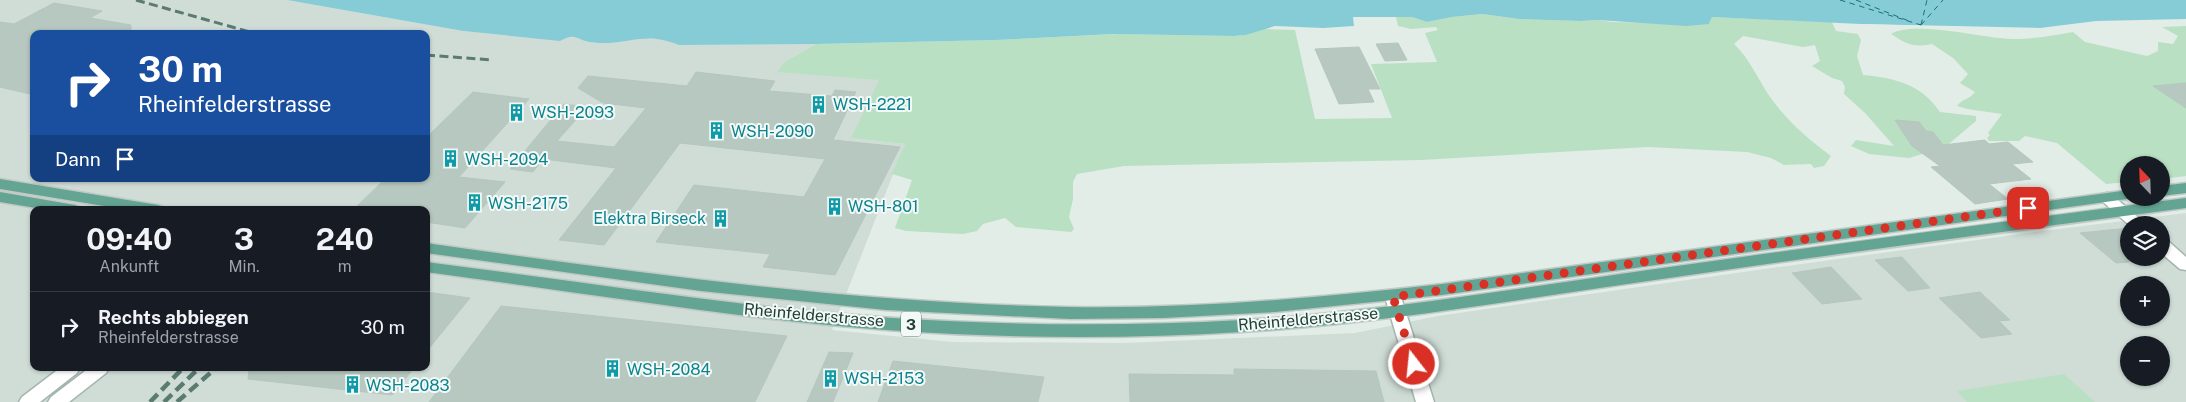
<!DOCTYPE html>
<html lang="de">
<head>
<meta charset="utf-8">
<style>
	:root { --surface:#171b24; --page:#242831; --text:#f1f3f6; --muted:#9ea1a6; --line:#363941 }
	body { margin:0; font-family:"Public Sans",sans-serif; background:var(--page); color:var(--text); height:100vh; display:flex; flex-direction:column; font-size:19px; white-space:nowrap }
	* { box-sizing:border-box; margin:0 }
	p { font-size:16px; color:var(--muted) }
	.icon { flex:none; width:28px; height:28px; fill:none; stroke:currentColor; stroke-width:2; stroke-linecap:round; stroke-linejoin:round }
	.map { position:relative; flex:1; overflow:hidden }
	.details { position:absolute; left:30px; top:206px; width:400px; height:165px; display:flex; flex-direction:column; background:var(--surface); border-radius:10px; box-shadow:0 1px 4px #0004 }
	.details>* { flex:none }
	.top-card { position:absolute; left:30px; top:30px; width:400px; height:152px; border-radius:10px; box-shadow:0 1px 4px #0004; background:#1a4fa0; color:#fff; overflow:hidden }
	.needle { width:32px; rotate:337deg }
	.tools { position:absolute; left:2120px; top:156px; display:grid; gap:10px }
	.tools a { display:grid; place-items:center; width:50px; height:50px; border-radius:50%; background:var(--surface); box-shadow:0 1px 4px #0004; font-size:25px }
	.pin { position:absolute; display:grid; place-items:center; width:42px; height:42px; color:#fff; margin:-21px; border-radius:10px; box-shadow:0 2px 8px #0006 }
	.me { position:absolute; width:55px; margin:-28px; rotate:344deg; stroke-linejoin:round; filter:drop-shadow(0 0 4px #0008) }
	.turn { display:flex; align-items:center; gap:18px; height:105px; padding:0 25px; font-size:22px }
	.turn .icon { width:65px; height:65px; stroke-width:2.5 }
	.turn b { display:block; font-size:35px; line-height:42px }
	.then { display:flex; align-items:center; height:48px; padding:0 25px; background:#0003; gap:10px; font-size:19px }
	.eta { display:flex; justify-content:space-evenly; align-items:center; height:85px; text-align:center }
	.eta b { font-size:30px; font-weight:700; line-height:35px }
	ul { padding:0; list-style:none }
	li { display:flex; align-items:center; gap:15px; height:70px; padding:0 25px; border-top:1px solid var(--line) }
	li div { flex:1 }
	li b { display:block; font-size:19px }
	li em { font-style:normal }
	.map>svg:first-child { display:block }
	.built { fill:#d0ddd6; fill-rule:evenodd }
	.green { fill:#b9e0c2 }
	.water { fill:#86ccd6 }
	.pier { fill:#e2ede8 }
	.lines { fill:none; stroke-linecap:round; stroke-linejoin:round }
	.ferry { stroke:#17717f; stroke-width:1; stroke-dasharray:5.5 4.5; stroke-linecap:butt }
	.building { fill:#b7c8c0; stroke:#b4c7be }
	.minor-casing { stroke:#a4b5af; stroke-width:3 }
	.major-casing { stroke:#c1c9c7; stroke-width:3 }
	.minor { fill:#fff; fill-rule:evenodd }
	.major { fill:#63a592; fill-rule:evenodd }
	.rail-far1 { stroke:#5b7b71; stroke-width:3; stroke-dasharray:9 4.5; stroke-linecap:butt }
	.rail { stroke:#5b7b71; stroke-width:4.5; stroke-dasharray:11 5.5; stroke-linecap:butt }
	.route { stroke:#d93025; stroke-width:9; stroke-dasharray:0 16.2 }
	.labels { text-anchor:middle; dominant-baseline:central; stroke-width:4; stroke-linejoin:round; paint-order:stroke }
	.shield { fill:#f2f9f6; stroke:#5f7770; stroke-width:1 }
	.shield-label { font-size:15px; font-weight:bold; fill:#203f36 }
	.culture-label { font-size:16px; fill:#0d838f; stroke:#f2f9f6; text-anchor:start }
	.street-label { font-size:16px; fill:#203f36; stroke:#f2f9f6 }
</style>
</head>
<body>
<div class="map">
<svg width="2186" height="402" viewBox="0 0 2186 402">
	<rect width="100%" height="100%" fill="#e2ede8"/>
	<path class="built" d="M0 0H287L463 31 531 38 581 37 587 42 610 43 645 38 664 39 679 45 816 44 786 61 880 80 852 138 905 144 832 330 953 342 1125 343 1355 333 1438 316 1757 270 2043 231 2186 213V402H0ZM34 34H426V179H34ZM34 210H426V368H34ZM2129 225H2161V258H2129ZM2129 285H2161V318H2129ZM2129 345H2161V378H2129Z"/>
	<path class="green" d="M1482 14 1519 19 1581 21 1598 20 1612 22 1709 24 1712 17 1832 22 1836 31 1858 34 1861 40 1857 56 1863 75C1895 78 1921 84 1940 112L1976 116V121L1945 147 1909 158 1869 154 1851 146 1856 140 1894 146 1865 113 1844 94 1845 87 1842 81 1832 78 1812 66 1820 61 1815 45 1803 47 1743 36 1734 44C1749 58 1757 77 1768 94 1785 119 1807 138 1831 156L1824 166 1814 168 1811 164 1784 165 1771 158 1747 152 1648 147 1421 160 1124 166 1077 174 1073 182V199L1069 217 1074 229 1071 232 1016 227 1005 218 983 224 977 231 963 234 906 231 895 228 912 180 892 174 905 144 851 138 879 80 777 72 786 61 816 44 996 40 1117 34 1233 36 1246 35 1264 29 1295 30 1315 119 1392 118 1371 64 1437 62 1425 33 1438 30 1436 27 1411 29 1398 26 1396 17H1412L1427 22 1452 17Z
		M2186 26V176L2161 179V165H2129V182L2106 184 2057 143 2025 136 2019 141H1989L1987 138 1990 135 1988 133 2002 114 1967 109 1957 106C1962 99 1970 99 1975 92L1960 83 1968 74 1953 58 1932 44C1912 48 1907 44 1891 34 1911 21 1976 36 2000 38 2024 41 2050 36 2073 32L2085 42 2147 56 2158 51V42L2173 44 2178 36 2162 27Z
		M2064 374 2095 402H1967L1957 391Z"/>
	<path class="water" d="M287 0H2186V19L2096 21 2040 28 1860 24 1712 17 1709 24 1686 26 1598 20 1581 21 1519 19 1482 14 1452 17 1427 22 1412 17H1353L1354 26 1323 28 1275 26 1246 35 1233 36 1114 34 996 40 816 44 679 45C648 33 638 41 609 43 603 43 596 43 589 42 577 40 576 32 560 41L463 31Z"/>
	<path class="pier" d="M1860 24 1970 27 1972 30 1862 26Z"/>
	<g class="lines">
		<path class="ferry" d="M1840 0 1921 25
			M1856 0 1909 21
			M1921 25 1943 0
			M1921 25 1927 0"/>
	</g>
	<path class="building" d="M54 3 102 11 90 18 131 25V34H34V95L0 87V22L14 24Z
		M1398 43 1407 60 1385 61 1376 44Z
		M1359 47 1380 89H1368L1374 102 1339 104 1315 49Z
		M696 72 775 81 769 91 832 96 835 90 856 92 833 140 900 147 835 275 763 267 770 254 656 242 694 185 804 197 825 159 680 143 604 245 559 240 616 168 543 159 533 172 510 169 564 104 587 107 557 141 614 147 646 108 603 103 578 88 588 76 687 86Z
		M2186 83V108L2153 86Z
		M473 92 529 99 459 177 505 182 465 228 426 222V210H353L385 179H426V138Z
		M1895 120 1919 122 1926 131 1933 132 1943 145 1985 140 1989 144 2008 142 2033 162 2012 164 2031 179 1989 184 2008 199 1975 204 1931 167 1940 166 1912 146Z
		M2129 228V262L2116 263 2080 233Z
		M1902 257 1930 288 1908 291 1875 260Z
		M1831 267 1862 299 1822 304 1792 273Z
		M426 292 470 298 426 352Z
		M1980 292 2010 320 1999 321 2012 334 1981 338 1939 298Z
		M501 306 787 336 755 402H429Z
		M829 352 853 353 833 402H807Z
		M893 361 1044 377 1038 402H878Z
		M249 368H414L392 395 248 379Z
		M1234 369 1376 371 1384 402H1130L1129 374 1234 375Z"/>
	<g class="lines">
		<defs>
			<path id="minor" d="M2107 193 2112 195 2147 225H2129L2102 201 2100 198 2102 195Z
				M2161 239 2167 240 2186 257V270L2180 269 2161 253Z
				M1393 291 1399 293 1401 297 1434 402H1416L1385 297 1387 293Z
				M60 368H80L77 373 40 402H19L22 397Z
				M89 368H109L106 373 69 402H48L51 397Z"/>
			<path id="major" d="M0 179 158 205 163 207 166 210H129L0 189Z
				M2186 183V193L2161 196V186Z
				M2129 190V198H2134L1442 295 1275 312 1163 318 1070 319 886 310 701 291 426 253V243C639 273 853 303 1069 307 1193 309 1318 298 1442 284Z
				M0 192 75 205 80 207 83 210H48L0 202Z
				M2186 198V208C2006 231 1827 255 1648 281 1513 300 1378 324 1242 332 1082 342 920 337 762 318 650 304 538 287 426 272V262C538 276 650 293 762 306 920 324 1082 329 1242 320 1378 312 1513 289 1648 270 1827 245 2006 221 2186 198Z"/>
		</defs>
		<use href="#minor" class="minor-casing"/>
		<use href="#major" class="major-casing"/>
		<use href="#minor" class="minor"/>
		<use href="#major" class="major"/>
		<path class="rail-far1" d="M136 0 257 34
			M426 55 492 60"/>
		<path class="rail" d="M150 402 183 368
			M164 402 199 368
			M177 402 216 368"/>
	</g>
	<g class="lines">
		<path class="route" d="M1414 364 1393 297 2028 208"/>
	</g>
	<defs>
		<symbol id="building-bare" viewBox="-9 -9 18 18"><path d="M-4-6H4V6H1V3H-1V6H-4ZM-2.5-4.3h1.7v1.8h-1.7ZM.8-4.3h1.7v1.8H.8ZM-2.5-1h1.7V.8h-1.7ZM.8-1h1.7V.8H.8Z" fill="#0f9aa8" stroke="#f2f9f6" stroke-width="2.5" paint-order="stroke"/></symbol>
	</defs>
	<g fill-rule="evenodd">
		<use href="#building-bare" x="806" y="92" width="25" height="25"/>
		<use href="#building-bare" x="504" y="100" width="25" height="25"/>
		<use href="#building-bare" x="704" y="118" width="25" height="25"/>
		<use href="#building-bare" x="438" y="146" width="25" height="25"/>
		<use href="#building-bare" x="462" y="190" width="25" height="25"/>
		<use href="#building-bare" x="822" y="194" width="25" height="25"/>
		<use href="#building-bare" x="708" y="206" width="25" height="25"/>
		<use href="#building-bare" x="600" y="356" width="25" height="25"/>
		<use href="#building-bare" x="818" y="366" width="25" height="25"/>
		<use href="#building-bare" x="340" y="372" width="25" height="25"/>
	</g>
	<g class="labels">
		<rect class="shield" x="901" y="311.5" width="20" height="25" rx="4"/>
		<g class="shield-label">
			<text x="911" y="324">3</text>
		</g>
		<g class="culture-label">
			<text x="833" y="104">WSH-2221</text>
			<text x="531" y="112">WSH-2093</text>
			<text x="731" y="131">WSH-2090</text>
			<text x="465" y="159">WSH-2094</text>
			<text x="488" y="203">WSH-2175</text>
			<text x="848" y="206">WSH-801</text>
			<text x="706" y="218" text-anchor="end">Elektra Birseck</text>
			<text x="627" y="369">WSH-2084</text>
			<text x="844" y="378">WSH-2153</text>
			<text x="366" y="385">WSH-2083</text>
		</g>
		<g class="street-label">
			<text transform="translate(814 315) rotate(5)">Rheinfelderstrasse</text>
			<text transform="translate(1308 319) rotate(-5)">Rheinfelderstrasse</text>
		</g>
	</g>
</svg>
<div class="tools">
<a><svg class="needle" viewBox="-14 -14 28 28"><path d="M0-13l5 13h-10z" fill="#e53935"/><path d="M0 13l5-13h-10z" fill="#9ea1a6"/></svg></a>
<a><svg class="icon" aria-label="layers" viewBox="0 0 24 24"><path d="M12 4l9 5-9 5-9-5zM3 14l9 5 9-5"/></svg></a>
<a>+</a>
<a>−</a>
</div>
<div class="pin" style="left:2028px;top:208px;background:#d93025"><svg class="icon" aria-label="arrive" viewBox="0 0 24 24"><path d="M6 21V4h12l-3 4 3 4H6"/></svg></div>
<svg class="me" style="left:1414px;top:364px" viewBox="-20 -20 40 40"><circle r="17" fill="#d93025" stroke="#fff" stroke-width="3"/><path d="M0-11L8 9 0 5-8 9z" fill="#fff"/></svg>
<div class="top-card">
<div class="turn"><svg class="icon" aria-label="right" viewBox="0 0 24 24"><path d="M7 20v-9h11M14 6l5 5-5 5"/></svg><div><b>30 m</b>Rheinfelderstrasse</div></div>
<div class="then">Dann<svg class="icon" aria-label="arrive" viewBox="0 0 24 24"><path d="M6 21V4h12l-3 4 3 4H6"/></svg></div>
</div>
<section class="details">
<div class="eta">
<div><b>09:40</b><p>Ankunft</p></div>
<div><b>3</b><p>Min.</p></div>
<div><b>240</b><p>m</p></div>
</div>
<ul>
<li><svg class="icon" aria-label="right" viewBox="0 0 24 24"><path d="M7 20v-9h11M14 6l5 5-5 5"/></svg><div><b>Rechts abbiegen</b><p>Rheinfelderstrasse</p></div><em>30 m</em></li>
</ul>
</section>
</div>
</body>
</html>
